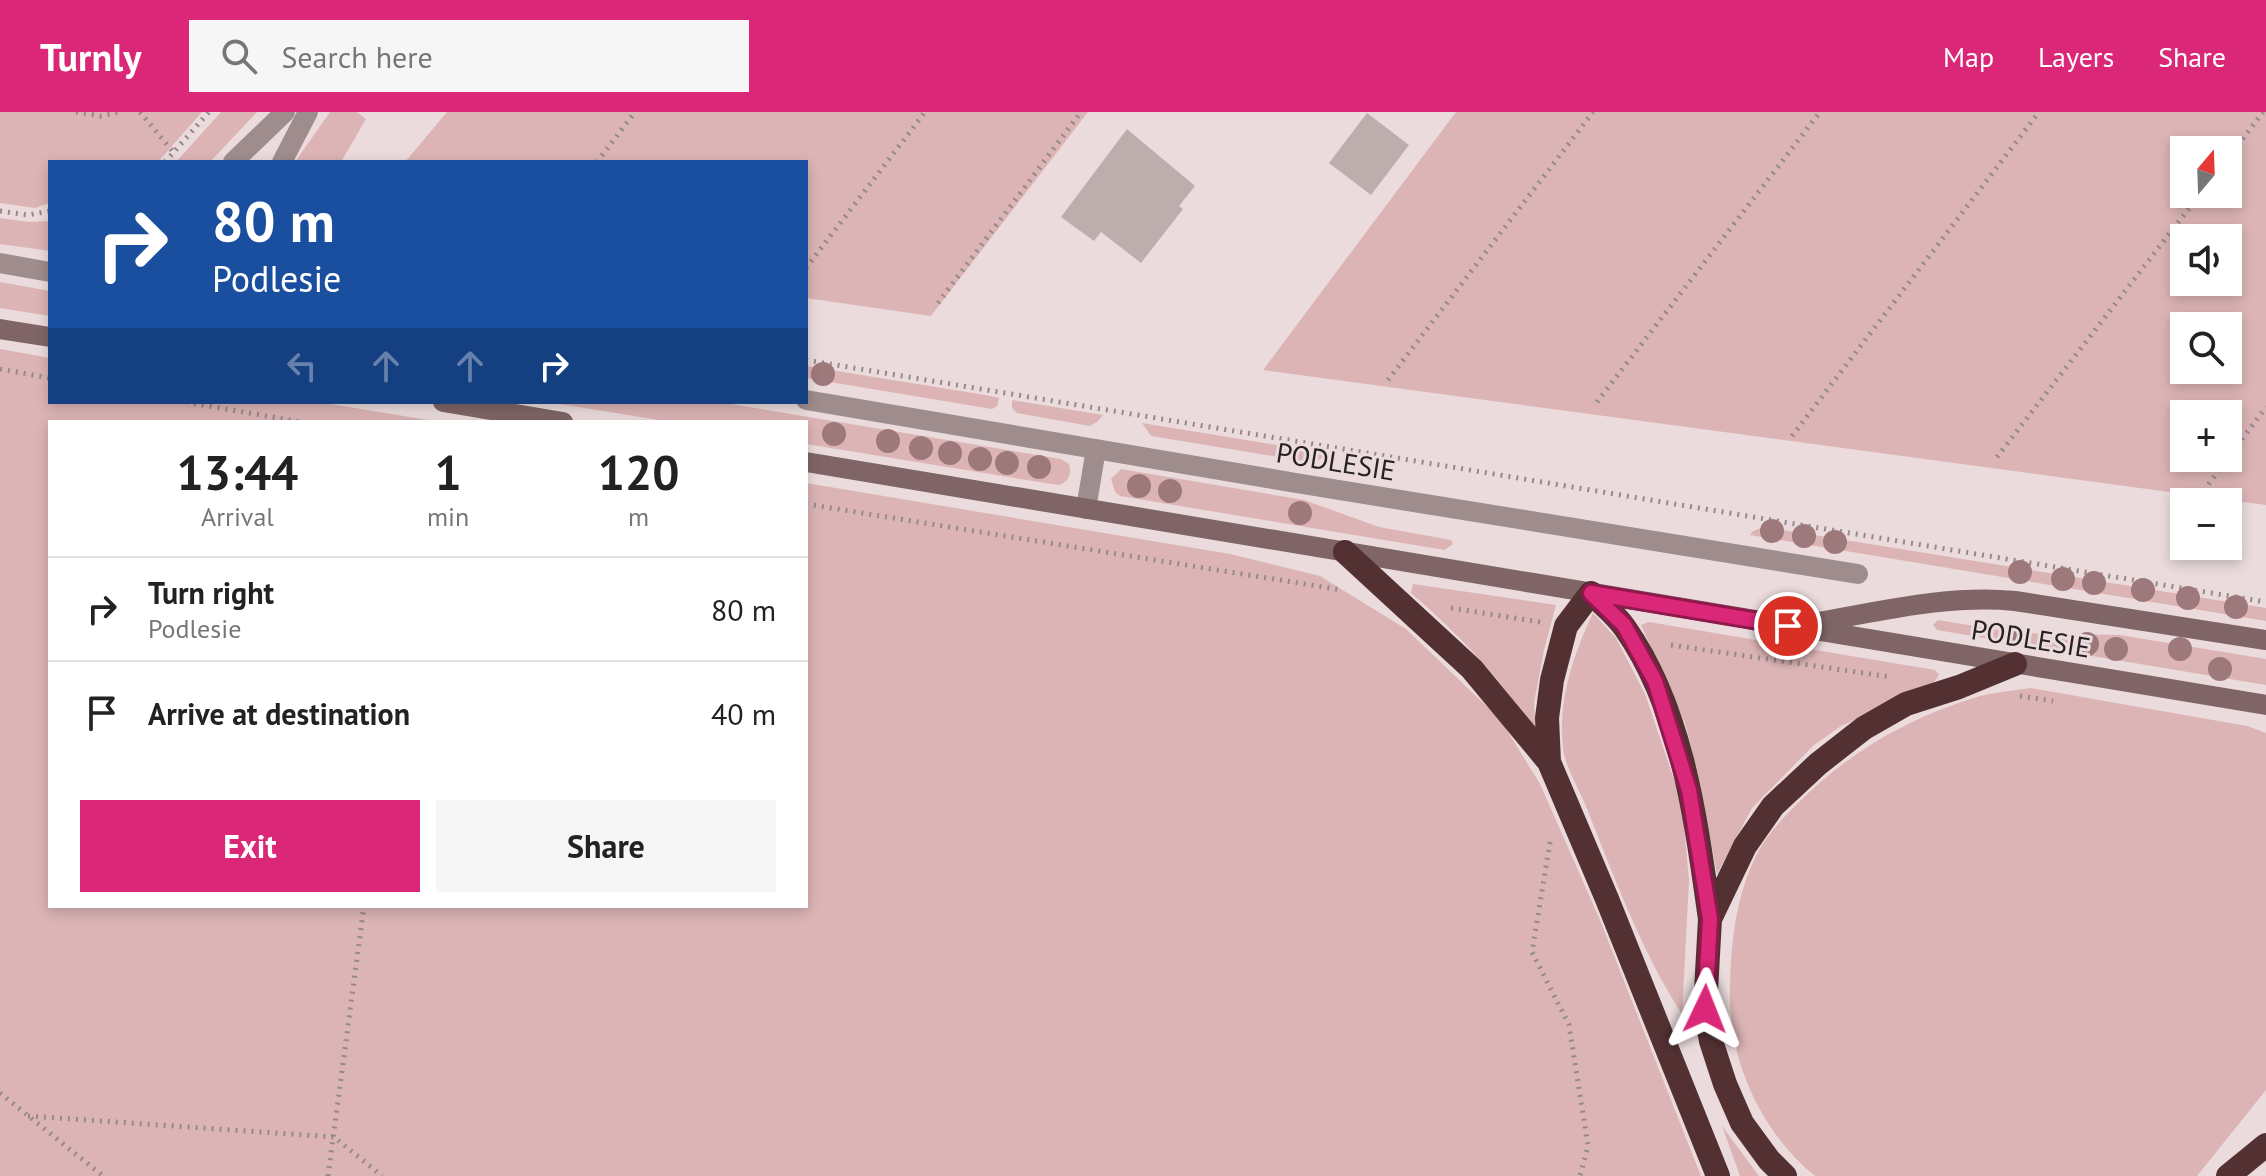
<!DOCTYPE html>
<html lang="en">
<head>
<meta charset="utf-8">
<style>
	:root { --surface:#fff; --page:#f6f6f6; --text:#222; --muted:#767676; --line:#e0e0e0; --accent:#db2777 }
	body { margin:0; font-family:"PT Sans",sans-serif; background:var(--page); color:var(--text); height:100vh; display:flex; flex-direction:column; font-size:30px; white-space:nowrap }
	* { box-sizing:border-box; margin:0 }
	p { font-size:26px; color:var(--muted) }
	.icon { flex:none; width:44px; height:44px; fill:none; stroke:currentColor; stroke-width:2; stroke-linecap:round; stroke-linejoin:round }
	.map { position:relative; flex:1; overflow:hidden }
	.side { position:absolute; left:48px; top:308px; width:760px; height:488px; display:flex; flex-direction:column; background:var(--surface); border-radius:0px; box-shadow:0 4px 12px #0003 }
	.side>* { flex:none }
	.guide { position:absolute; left:48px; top:48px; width:760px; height:244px; border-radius:0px; box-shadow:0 4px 12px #0003; background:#1a4fa0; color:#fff; overflow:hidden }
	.needle { width:52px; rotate:19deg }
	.buttons { position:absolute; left:2170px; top:24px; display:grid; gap:16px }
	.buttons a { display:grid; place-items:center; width:72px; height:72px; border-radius:0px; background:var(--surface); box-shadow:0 4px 12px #0003; font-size:40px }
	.pin { position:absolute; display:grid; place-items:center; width:68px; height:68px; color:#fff; margin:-34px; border:4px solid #fff; border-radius:50%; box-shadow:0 2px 8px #0007 }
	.me { position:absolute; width:88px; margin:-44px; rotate:2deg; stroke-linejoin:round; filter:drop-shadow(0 0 6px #0008) }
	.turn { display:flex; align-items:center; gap:28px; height:168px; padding:0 32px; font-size:36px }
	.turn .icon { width:104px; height:104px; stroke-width:2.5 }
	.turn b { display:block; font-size:56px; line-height:68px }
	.lanes { display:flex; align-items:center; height:76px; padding:0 32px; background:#0003; justify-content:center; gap:40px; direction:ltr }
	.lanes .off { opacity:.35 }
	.eta { display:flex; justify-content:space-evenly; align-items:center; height:136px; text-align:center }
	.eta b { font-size:48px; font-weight:700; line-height:56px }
	.button { display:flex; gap:16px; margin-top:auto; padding:16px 32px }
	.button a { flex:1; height:92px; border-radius:0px; background:var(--accent); color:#fff; font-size:32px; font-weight:700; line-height:92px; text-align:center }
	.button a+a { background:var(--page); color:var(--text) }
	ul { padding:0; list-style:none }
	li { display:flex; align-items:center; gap:24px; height:104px; padding:0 32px; border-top:2px solid var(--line) }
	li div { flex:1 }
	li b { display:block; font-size:30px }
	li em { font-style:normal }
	header { display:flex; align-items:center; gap:48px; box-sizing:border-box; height:112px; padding:0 40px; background:var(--accent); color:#fff }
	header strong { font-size:38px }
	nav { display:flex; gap:44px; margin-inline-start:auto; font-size:28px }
	.search { width:560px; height:72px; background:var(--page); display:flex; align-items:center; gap:20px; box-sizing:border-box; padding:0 28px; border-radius:0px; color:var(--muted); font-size:30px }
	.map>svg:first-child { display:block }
	.green { fill:#dcb4b5; fill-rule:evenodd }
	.building { fill:#bdaeae }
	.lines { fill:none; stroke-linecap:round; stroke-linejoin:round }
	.path { stroke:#95898a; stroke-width:5; stroke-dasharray:2 6; stroke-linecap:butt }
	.lane { stroke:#9f8c8d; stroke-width:20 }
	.street { stroke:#9f8c8d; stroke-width:20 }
	.secondary { stroke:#7f6566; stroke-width:20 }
	.highway { stroke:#533133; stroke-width:24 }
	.tree { fill:#9e797c }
	.route-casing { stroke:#8e194d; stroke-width:20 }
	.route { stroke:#db2777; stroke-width:14 }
	.labels { text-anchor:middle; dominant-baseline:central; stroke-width:6; stroke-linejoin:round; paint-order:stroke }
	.street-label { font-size:28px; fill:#272121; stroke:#ebdbdc }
</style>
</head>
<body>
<header>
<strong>Turnly</strong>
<div class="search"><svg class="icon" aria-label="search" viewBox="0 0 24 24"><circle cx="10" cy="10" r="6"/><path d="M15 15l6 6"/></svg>Search here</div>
<nav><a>Map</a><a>Layers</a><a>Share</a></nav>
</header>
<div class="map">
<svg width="2266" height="1064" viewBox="0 0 2266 1064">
	<rect width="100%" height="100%" fill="#ebdbdc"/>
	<path class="green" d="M0 0H202L158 50H50V91L35 96 0 91Z
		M221 0H257L210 50H176Z
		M330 0H357L366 7 341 50H295Z
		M447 0H1088L931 204 806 186V50H405Z
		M1456 0H2266V393L1263 258ZM2184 38H2228V82H2184ZM2184 126H2228V170H2184ZM2184 214H2228V258H2184ZM2184 302H2228V346H2184Z
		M0 106 28 110 50 109V139L0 132Z
		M0 170 50 179V204L0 196Z
		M0 237 50 246V290H318L440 310H50V794H806V371L1230 442 1320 464 1406 517 1500 607 1540 672 1600 808 1701 1064H0Z
		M806 254 985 283 999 286 997 294 992 297 806 266Z
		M1012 288 1103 303 1097 310 1090 314 1017 301 1012 296Z
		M548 290H719L1061 347 1069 352C1072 362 1068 371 1058 373L806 332V310H671Z
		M1142 311 1332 342 1316 349H1303L1151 324Z
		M1121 357 1304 388 1379 415 1451 428 1453 432 1445 438 1120 384 1115 380 1111 367Z
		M1764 415 2266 496V509L1750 423 1753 419Z
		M1413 472 1556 493 1544 538 1534 591 1536 620C1500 566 1460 523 1411 481Z
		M1593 501 1616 526 1645 582 1682 691 1689 769 1682 902C1640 837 1614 764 1585 692 1578 675 1565 654 1563 636 1558 587 1573 544 1593 501Z
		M1938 508 2017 521 2120 523 2266 547V573L1937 518 1933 513Z
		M1649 510 1935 558 1939 563 1932 573 1841 614 1814 633 1752 696 1717 762 1699 666 1685 611 1641 513Z
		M2031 576 2247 614 2266 621V978L2197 1064H1815C1764 1023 1731 954 1730 889 1730 840 1734 790 1755 746 1764 726 1781 708 1796 693 1846 642 1907 606 1977 585 1994 580 2013 579 2031 576Z
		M1722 1014 1759 1064H1740Z"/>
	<path class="building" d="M1367 1 1409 33 1371 83 1329 51Z
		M1127 17 1195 74 1179 94 1183 97 1141 151 1101 120 1094 129 1061 105Z"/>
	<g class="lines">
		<path class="path" d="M76 0 101 4 119 0
			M140 0 174 41
			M2228 46 2263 0
			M165 50 209 0
			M597 50 635 0
			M0 99 28 103 50 99
			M806 156 925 0
			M938 191 1081 0
			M806 248 2266 490
			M0 257 50 266
			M1388 268 1593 0
			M186 290 301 310
			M1597 290 1820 0
			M1792 324 2039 0
			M1997 345 2200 82
			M2199 385 2266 295
			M806 392 1342 478
			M1451 496 1540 510
			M1671 533 1891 565
			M2020 584 2053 589
			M1550 730 1532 840 1569 913 1588 1034 1580 1064
			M0 981 103 1064
			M28 1004 334 1025 382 1064
			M328 1064 364 794"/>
		<path class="lane" d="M0 151 50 160
			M806 288 1296 371 1858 462
			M1086 397 1096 337"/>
		<path class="street" d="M233 50 285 0
			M282 50 308 0"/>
		<path class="secondary" d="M0 217 50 225
			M443 290 563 310
			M806 350 2266 593
			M1807 512C1874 501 1946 482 2015 489L2266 528"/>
		<path class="highway" d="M1345 440 1472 557 1549 650
			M1710 807C1696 709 1683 599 1625 516 1616 503 1602 492 1591 481L1566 514 1552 568 1547 606 1549 650 1607 787 1718 1064
			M1785 1064 1769 1048 1742 1011 1725 972 1711 929 1705 897 1710 807 1745 734 1773 694 1818 652 1864 616 1906 592 1959 575 2015 552
			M2228 1064 2266 1033"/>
	</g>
	<g class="tree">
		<circle cx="823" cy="262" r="12"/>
		<circle cx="834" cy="322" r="12"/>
		<circle cx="888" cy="329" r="12"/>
		<circle cx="921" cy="336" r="12"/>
		<circle cx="950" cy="341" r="12"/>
		<circle cx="980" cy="347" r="12"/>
		<circle cx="1007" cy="351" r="12"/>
		<circle cx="1039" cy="355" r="12"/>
		<circle cx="1139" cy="374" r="12"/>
		<circle cx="1170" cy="379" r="12"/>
		<circle cx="1300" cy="401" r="12"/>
		<circle cx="1772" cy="419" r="12"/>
		<circle cx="1804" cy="424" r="12"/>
		<circle cx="1835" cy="430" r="12"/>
		<circle cx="2020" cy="460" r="12"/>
		<circle cx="2063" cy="467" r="12"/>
		<circle cx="2094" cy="471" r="12"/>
		<circle cx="2143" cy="478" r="12"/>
		<circle cx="2188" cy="486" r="12"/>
		<circle cx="2236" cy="495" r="12"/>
		<circle cx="2014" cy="524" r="12"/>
		<circle cx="2087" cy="532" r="12"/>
		<circle cx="2116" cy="537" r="12"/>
		<circle cx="2180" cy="537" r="12"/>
		<circle cx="2220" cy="557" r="12"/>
	</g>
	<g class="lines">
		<defs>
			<path id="route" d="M1705 897 1710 807 1689 678 1655 569 1624 513 1591 481 1788 514"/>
		</defs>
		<use href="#route" class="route-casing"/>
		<use href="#route" class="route"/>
	</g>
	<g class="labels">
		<g class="street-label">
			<text transform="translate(1336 349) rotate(9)">PODLESIE</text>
			<text transform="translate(2031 526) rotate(9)">PODLESIE</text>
		</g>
	</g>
</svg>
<div class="buttons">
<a><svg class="needle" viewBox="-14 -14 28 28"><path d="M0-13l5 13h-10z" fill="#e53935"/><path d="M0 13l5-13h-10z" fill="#767676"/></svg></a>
<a><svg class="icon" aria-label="sound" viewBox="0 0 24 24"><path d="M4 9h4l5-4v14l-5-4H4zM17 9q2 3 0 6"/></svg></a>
<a><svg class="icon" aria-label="search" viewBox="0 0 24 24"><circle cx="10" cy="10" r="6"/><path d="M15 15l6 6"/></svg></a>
<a>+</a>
<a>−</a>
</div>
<div class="pin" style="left:1788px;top:514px;background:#d93025"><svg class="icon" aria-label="arrive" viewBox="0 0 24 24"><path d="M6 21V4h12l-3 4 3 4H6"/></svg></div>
<svg class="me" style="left:1705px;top:897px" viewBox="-20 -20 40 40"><path d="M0-17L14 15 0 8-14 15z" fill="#db2777" stroke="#fff" stroke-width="4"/></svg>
<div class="guide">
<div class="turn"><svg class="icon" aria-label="right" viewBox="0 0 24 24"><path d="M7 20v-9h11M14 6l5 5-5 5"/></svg><div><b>80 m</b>Podlesie</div></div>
<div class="lanes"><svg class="icon off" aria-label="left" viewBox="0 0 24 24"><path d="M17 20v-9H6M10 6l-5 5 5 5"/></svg><svg class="icon off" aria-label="ahead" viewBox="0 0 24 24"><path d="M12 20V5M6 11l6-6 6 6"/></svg><svg class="icon off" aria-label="ahead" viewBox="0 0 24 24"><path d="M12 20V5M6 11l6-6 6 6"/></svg><svg class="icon" aria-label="right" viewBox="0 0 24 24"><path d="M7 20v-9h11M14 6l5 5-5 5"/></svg></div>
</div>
<section class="side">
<div class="eta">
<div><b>13:44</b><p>Arrival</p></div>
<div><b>1</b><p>min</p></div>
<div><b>120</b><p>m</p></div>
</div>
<ul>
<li><svg class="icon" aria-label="right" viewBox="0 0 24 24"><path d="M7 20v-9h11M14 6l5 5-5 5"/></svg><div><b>Turn right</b><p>Podlesie</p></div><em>80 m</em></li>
<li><svg class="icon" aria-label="arrive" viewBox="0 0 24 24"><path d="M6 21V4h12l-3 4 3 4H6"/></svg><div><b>Arrive at destination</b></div><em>40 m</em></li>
</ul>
<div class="button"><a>Exit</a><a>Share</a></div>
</section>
</div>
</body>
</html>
